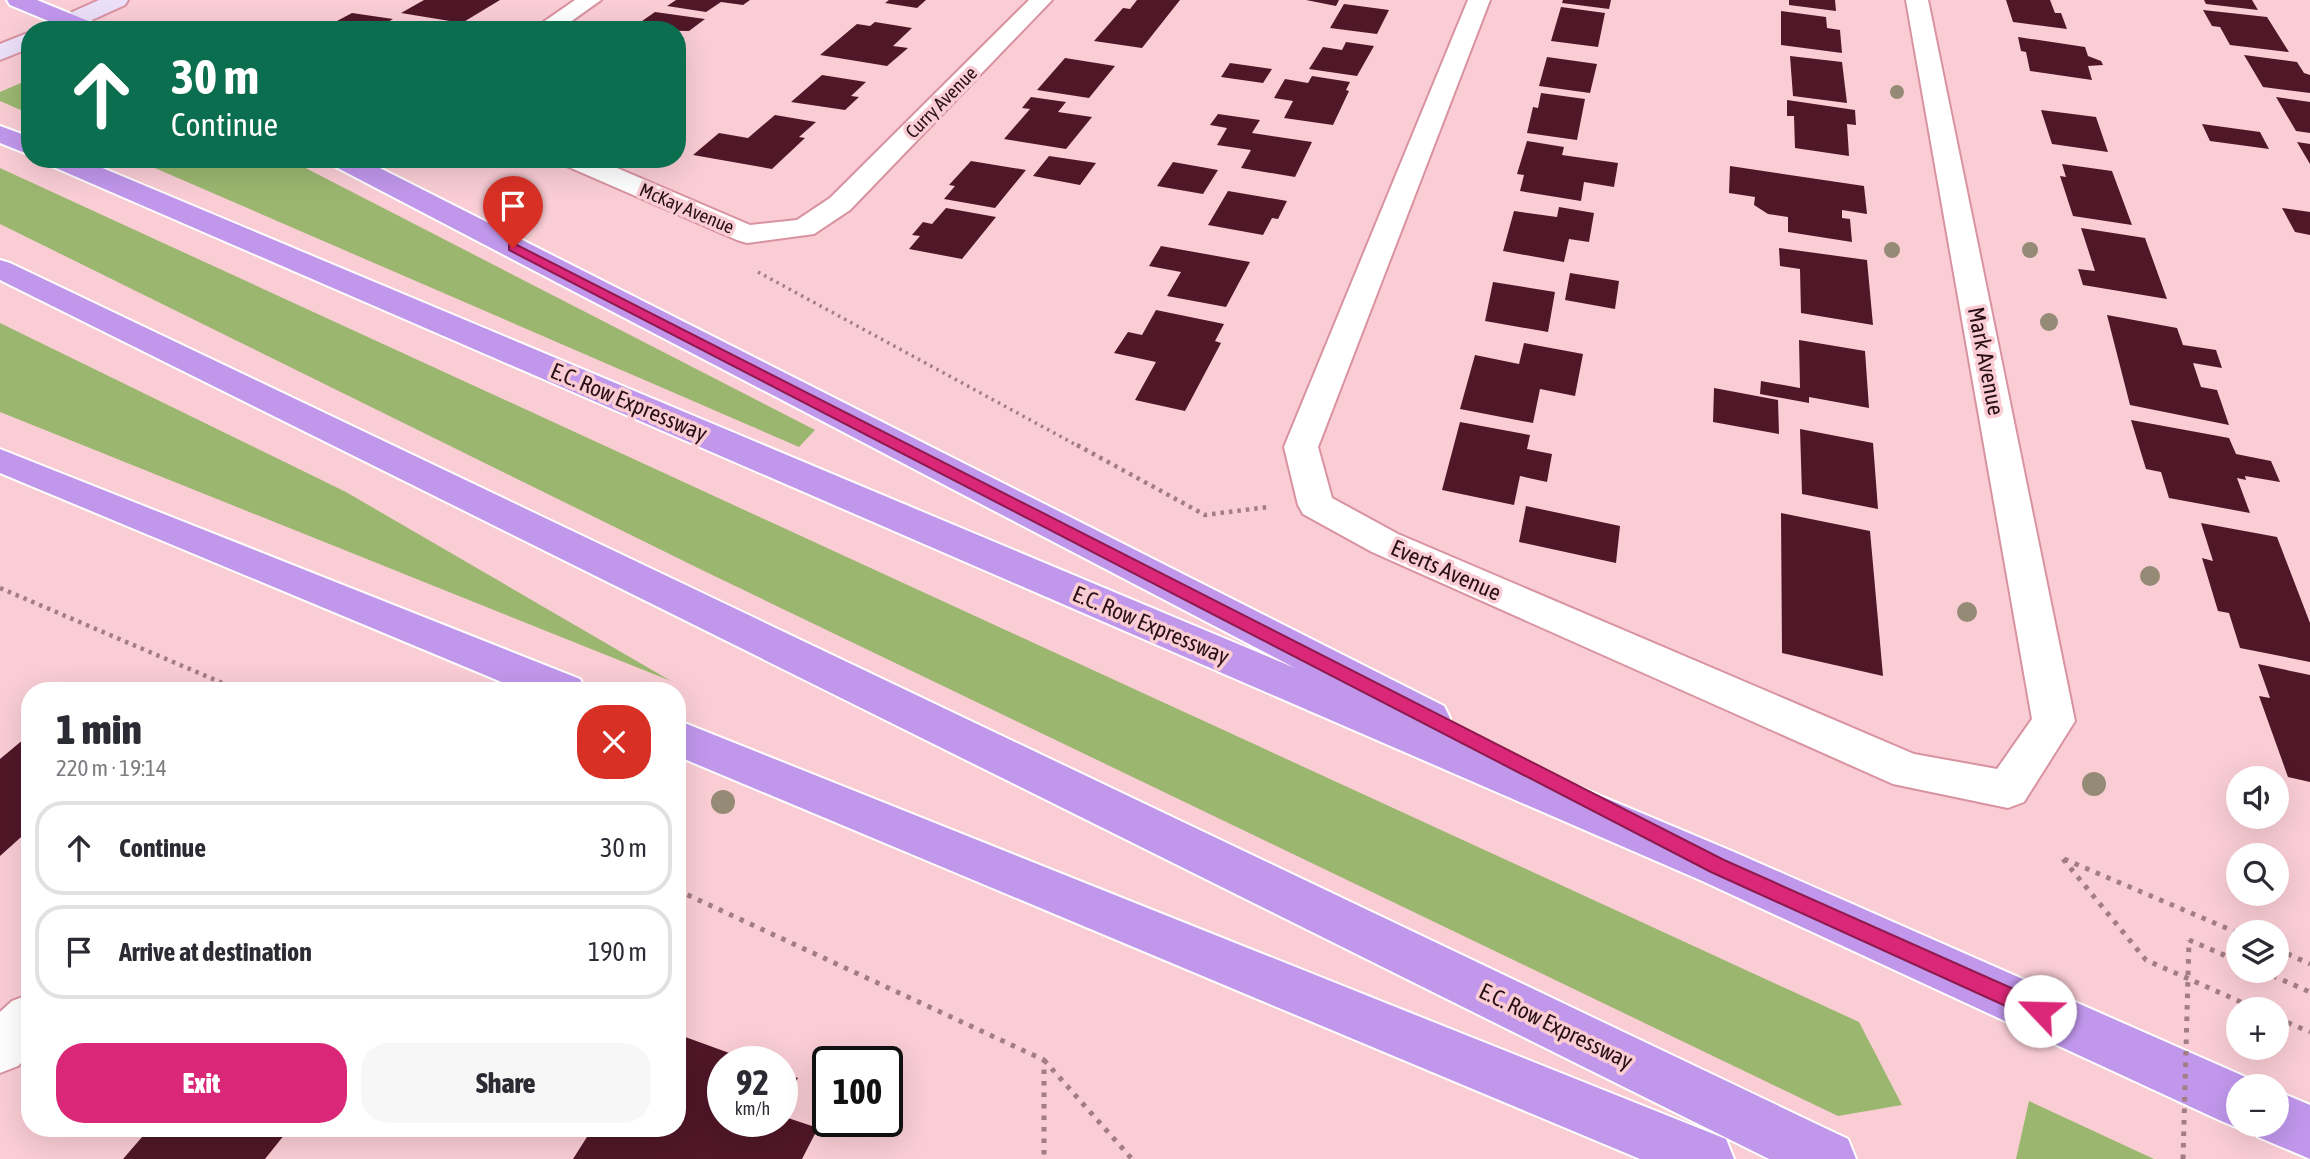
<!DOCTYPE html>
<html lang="en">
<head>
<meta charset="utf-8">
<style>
	:root { --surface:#fff; --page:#f7f7f7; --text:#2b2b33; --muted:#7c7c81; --line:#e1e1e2; --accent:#db2777 }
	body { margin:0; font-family:"Asap Condensed",sans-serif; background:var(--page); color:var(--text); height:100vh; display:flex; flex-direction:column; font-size:26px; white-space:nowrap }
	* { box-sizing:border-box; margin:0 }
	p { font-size:23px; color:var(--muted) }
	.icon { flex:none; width:38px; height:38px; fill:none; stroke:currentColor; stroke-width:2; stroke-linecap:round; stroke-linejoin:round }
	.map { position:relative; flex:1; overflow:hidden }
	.sheet { position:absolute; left:21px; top:682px; width:665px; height:455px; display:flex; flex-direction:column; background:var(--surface); border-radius:28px; box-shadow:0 7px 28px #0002 }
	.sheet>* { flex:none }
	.hud { position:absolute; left:21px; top:21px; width:665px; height:147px; border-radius:28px; box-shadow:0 7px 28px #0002; background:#0b6e4f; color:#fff; overflow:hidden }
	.fabs { position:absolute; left:2226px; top:766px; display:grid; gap:14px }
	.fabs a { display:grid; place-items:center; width:63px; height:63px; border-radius:50%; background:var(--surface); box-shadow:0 7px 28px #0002; font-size:35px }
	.speed { position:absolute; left:707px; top:1046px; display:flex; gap:14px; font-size:35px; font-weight:700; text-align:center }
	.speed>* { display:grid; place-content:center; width:91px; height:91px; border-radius:50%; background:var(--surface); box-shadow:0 7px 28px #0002; line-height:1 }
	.speed small { font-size:18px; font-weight:400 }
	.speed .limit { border:4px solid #111; border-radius:10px; background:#fff; color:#111 }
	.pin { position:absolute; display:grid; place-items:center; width:60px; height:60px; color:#fff; margin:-72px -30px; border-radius:50% 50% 50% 0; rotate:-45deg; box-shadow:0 0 7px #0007 }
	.pin .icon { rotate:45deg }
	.me { position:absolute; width:77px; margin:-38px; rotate:294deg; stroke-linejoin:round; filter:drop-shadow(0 0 5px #0008) }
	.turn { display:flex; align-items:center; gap:24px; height:147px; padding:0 35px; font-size:32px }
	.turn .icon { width:91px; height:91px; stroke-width:2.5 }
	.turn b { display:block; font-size:49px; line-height:60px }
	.round { display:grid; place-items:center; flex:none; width:74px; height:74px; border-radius:28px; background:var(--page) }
	.head { display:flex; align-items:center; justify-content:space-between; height:119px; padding:0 35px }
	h1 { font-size:42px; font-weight:800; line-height:52px }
	.primary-button { display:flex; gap:14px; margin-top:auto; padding:14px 35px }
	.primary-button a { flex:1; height:80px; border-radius:28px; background:var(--accent); color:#fff; font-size:28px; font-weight:800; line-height:80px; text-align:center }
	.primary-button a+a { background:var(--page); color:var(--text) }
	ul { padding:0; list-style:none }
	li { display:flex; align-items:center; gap:21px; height:94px; margin:0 14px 10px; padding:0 21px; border:4px solid var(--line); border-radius:28px }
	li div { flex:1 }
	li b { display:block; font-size:26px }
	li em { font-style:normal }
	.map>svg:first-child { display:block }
	.green { fill:#9bb76f }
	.building { fill:#501728 }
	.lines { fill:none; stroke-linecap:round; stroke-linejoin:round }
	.street-casing { stroke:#d892a0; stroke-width:4 }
	.secondary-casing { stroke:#d892a0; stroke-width:4 }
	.highway-casing { stroke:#fff; stroke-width:4 }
	.path-far2 { stroke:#a27d84; stroke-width:3.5; stroke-dasharray:2.5 4.5; stroke-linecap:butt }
	.path-far1 { stroke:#a27d84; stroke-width:4.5; stroke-dasharray:3.5 5; stroke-linecap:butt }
	.path { stroke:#a27d84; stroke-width:5; stroke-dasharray:4.5 7; stroke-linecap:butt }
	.street { fill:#fff; fill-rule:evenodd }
	.secondary { fill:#ece0f9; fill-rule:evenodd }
	.highway { fill:#c197ec; fill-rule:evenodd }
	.path-bridge { stroke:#a27d84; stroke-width:5; stroke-dasharray:4.5 7; stroke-linecap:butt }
	.tree { fill:#958a75 }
	.route { fill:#db2777; stroke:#8e194d; stroke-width:2 }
	.labels { text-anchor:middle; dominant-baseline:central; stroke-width:7; stroke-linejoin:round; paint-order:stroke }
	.far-street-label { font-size:19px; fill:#2a1016; stroke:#facdd5 }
	.street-label { font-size:23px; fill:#2a1016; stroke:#facdd5 }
</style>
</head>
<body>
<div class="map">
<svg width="2310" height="1159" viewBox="0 0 2310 1159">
	<rect width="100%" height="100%" fill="#facdd5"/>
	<path class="green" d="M30 79V114L0 101V92Z
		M134 159H288L815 430 799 447Z
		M0 168 1859 1022 1902 1105 1838 1116 706 572 0 224Z
		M0 323 346 492 671 681 0 412Z
		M2029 1101 2154 1159H2016Z"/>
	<path class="building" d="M424 0H500L462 23 401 13Z
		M676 0H750L743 5 721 2 706 12 667 6Z
		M889 0H926L917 8 885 3Z
		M1137 0H1180L1142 48 1094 41 1123 8 1130 9Z
		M1306 0H1339L1336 6Z
		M1563 0H1611L1609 9 1562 3Z
		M1789 0H1835L1836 11 1789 5Z
		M2006 0H2050L2055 13H2061L2067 29 2013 22Z
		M2204 0H2252L2258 10 2206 4Z
		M1344 4 1389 10 1377 34 1330 28Z
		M1561 7 1605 13 1598 47 1551 41Z
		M2203 10 2267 17 2289 52 2230 45 2220 27 2212 26Z
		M1781 11 1826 17 1827 28 1840 30 1842 53 1781 45Z
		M655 12 705 19 689 31 629 30Z
		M352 13 393 19 374 30H320Z
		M875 22 912 28 893 46 908 48 887 66 820 55 857 24 870 26Z
		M2018 37 2085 47 2088 56 2101 61 2103 65 2088 66 2092 80 2030 71 2026 52 2021 51Z
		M1346 42 1374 46 1357 76 1309 69 1323 47 1342 50Z
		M2244 55 2297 62 2304 73 2310 75V93L2263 87Z
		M1790 56 1842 62 1847 103 1793 96Z
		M1547 57 1597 64 1590 93 1539 86Z
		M1065 58 1115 66 1089 98 1037 90Z
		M1230 63 1272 69 1263 83 1221 77Z
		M822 75 866 82 851 96 859 97 845 110 791 102Z
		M1312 76 1350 82 1346 90 1349 91 1333 125 1284 118 1293 101 1274 98 1285 79 1308 83Z
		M1541 93 1585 99 1577 140 1527 133 1533 107 1538 108Z
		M1031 97 1066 102 1058 112 1092 117 1066 149 1004 139 1030 109 1022 108Z
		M2276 97 2310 102V133L2296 131Z
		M1787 100 1855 110 1856 125 1847 124 1849 156 1795 148 1794 116H1787Z
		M2041 110 2096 117 2108 152 2052 144Z
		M1218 114 1260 120 1252 133 1312 142 1295 177 1241 168 1251 150 1217 145 1227 128 1210 125Z
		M775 115 816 122 799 137 805 138 772 169 693 155 719 133 748 138Z
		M2202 124 2260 132 2269 149 2210 141Z
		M1527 141 1564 147 1562 155 1618 163 1614 187 1584 182 1581 201 1520 191 1524 175 1517 174Z
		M2297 142 2310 144V164Z
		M1049 156 1096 163 1080 185 1033 176Z
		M971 161 1026 170 995 208 944 199 955 186 949 185Z
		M1173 162 1218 170 1203 194 1157 186Z
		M2062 164 2112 171 2132 225 2073 216 2060 176 2066 177Z
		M1730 166 1864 186 1867 214 1842 210V218L1850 219 1852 242 1788 232V217L1768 214 1754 205 1755 197 1729 193Z
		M1228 191 1287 201 1278 219 1272 218 1263 235 1208 225Z
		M1559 207 1594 213 1589 242 1569 239 1564 262 1503 251 1514 211 1557 217Z
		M946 208 996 217 962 259 909 249 920 236 912 235 923 222 932 224Z
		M2282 208 2310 212V235L2295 232Z
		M2081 228 2145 238 2167 299 2083 285 2078 269 2095 271Z
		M1161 246 1250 262 1226 307 1167 296 1181 272 1149 266Z
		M1779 248 1867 260 1873 325 1801 313 1800 269 1780 266Z
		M1570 273 1619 281 1615 309 1565 300Z
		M1493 282 1555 292 1548 332 1485 321Z
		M1156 310 1224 324 1215 341 1221 343 1185 411 1135 400 1156 362 1114 353 1128 332 1142 335Z
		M2107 315 2177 328 2183 345 2216 350 2222 368 2193 363 2201 387 2217 390 2229 425 2130 405Z
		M1799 340 1865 351 1869 408 1809 397V403L1760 394 1761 381 1800 388Z
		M1524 343 1583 354 1575 396 1540 389 1533 423 1460 409 1475 355 1519 364Z
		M1714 388 1778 400 1779 434 1713 422Z
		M2131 420 2229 438 2236 454 2271 461 2280 482 2245 476 2246 480 2237 478 2250 513 2169 498 2161 472 2146 469Z
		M1460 422 1530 435 1527 449 1552 454 1547 482 1520 476 1514 505 1442 490Z
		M1800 429 1873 443 1878 509 1802 494Z
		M1526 506 1620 526 1616 563 1519 542Z
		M1781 513 1870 531 1883 676 1782 653Z
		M2201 523 2277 537 2310 623V662L2240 648 2229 613 2218 611 2202 558 2213 561Z
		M2258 664 2310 675V782L2288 777 2259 696 2270 698Z
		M30 734V829L0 856V759Z
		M677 1034 754 1062H723V1122H782V1116L818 1128 802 1159H573L592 1129H677Z
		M782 1072 798 1078 782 1106Z
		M149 1129H289L265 1159H123Z"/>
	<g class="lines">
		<defs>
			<path id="street" d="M575 0H601L559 30H532Z
				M1029 0H1052L850 210 814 234 747 243 737 240 564 165 560 159H596L750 225 797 220 830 198Z
				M1468 0H1490L1318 447 1332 498 1398 534 1914 754 1997 769 2032 719 1906 0H1928L2075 721 2024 802 2008 808 1893 784 1372 552 1303 514 1298 505 1284 447Z
				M30 994V1054L18 1066 0 1073V1012L12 1001Z"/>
			<path id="secondary" d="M99 0H128L125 5 70 30H40L43 25Z
				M30 32V48L0 60V44Z"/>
			<path id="highway" d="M7 0H37L98 25 101 30H70L10 5Z
				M0 126 30 137V155L0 143Z
				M45 159H81L1295 668 332 165 328 159H362L1444 706 1450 718 1444 730 1734 852 2257 1082 2259 1087H2238V1125H2244L2238 1128 2219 1120 1700 880 49 165Z
				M0 260 10 263 1848 1139 1856 1159H1769L0 280Z
				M0 449 580 679 586 691H523L0 473Z
				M677 720 1726 1139 1734 1159H1640L677 756Z
				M2277 1091 2310 1105V1159L2258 1137 2253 1125H2277Z"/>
		</defs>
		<use href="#street" class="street-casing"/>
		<use href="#secondary" class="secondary-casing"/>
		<use href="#highway" class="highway-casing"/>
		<path class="path-far2" d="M758 272 1080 447"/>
		<path class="path-far1" d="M1077 445 1205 515 1268 507
			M0 588 241 691"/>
		<path class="path" d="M2063 859 2146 960 2259 1010
			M2064 859 2238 933
			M677 890 1044 1060V1159
			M2189 940 2238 961
			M2277 949 2310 964
			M2262 971 2310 992
			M2277 1018 2310 1032
			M1044 1060 1132 1159"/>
		<use href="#street" class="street"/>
		<use href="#secondary" class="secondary"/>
		<use href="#highway" class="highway"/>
		<path class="path-bridge" d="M2183 1159 2189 940"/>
	</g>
	<g class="tree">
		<circle cx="1897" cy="92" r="7"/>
		<circle cx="1892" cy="250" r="8"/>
		<circle cx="2030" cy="250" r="8"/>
		<circle cx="2049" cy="322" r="9"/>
		<circle cx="2150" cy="576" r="10"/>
		<circle cx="1967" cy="612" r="10"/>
		<circle cx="2094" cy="784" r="12"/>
		<circle cx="723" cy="802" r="12"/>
	</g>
	<path class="route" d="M509 245H517L1724 860 2047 1004 2050 1011 2047 1018 2040 1021 2032 1018 1711 872 509 250Z"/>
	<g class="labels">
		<g class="far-street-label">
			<text transform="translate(941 102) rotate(-45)">Curry Avenue</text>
			<text transform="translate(687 208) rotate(23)">McKay Avenue</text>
		</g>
		<g class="street-label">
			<text transform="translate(1986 361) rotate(79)">Mark Avenue</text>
			<text transform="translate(629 402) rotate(23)">E.C. Row Expressway</text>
			<text transform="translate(1446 570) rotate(24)">Everts Avenue</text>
			<text transform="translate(1151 625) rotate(23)">E.C. Row Expressway</text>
			<text transform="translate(1556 1026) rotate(26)">E.C. Row Expressway</text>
		</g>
	</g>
</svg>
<div class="fabs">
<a><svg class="icon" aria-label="sound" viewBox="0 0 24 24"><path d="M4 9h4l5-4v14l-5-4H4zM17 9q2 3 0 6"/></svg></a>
<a><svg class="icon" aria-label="search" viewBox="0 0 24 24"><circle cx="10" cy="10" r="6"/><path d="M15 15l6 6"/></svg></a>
<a><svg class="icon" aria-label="layers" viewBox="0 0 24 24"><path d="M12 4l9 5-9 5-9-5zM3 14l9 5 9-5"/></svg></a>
<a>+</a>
<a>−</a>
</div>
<div class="speed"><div>92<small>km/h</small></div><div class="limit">100</div></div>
<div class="pin" style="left:513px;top:248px;background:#d93025"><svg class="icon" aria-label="arrive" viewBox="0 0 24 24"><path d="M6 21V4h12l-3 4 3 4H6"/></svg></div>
<svg class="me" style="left:2040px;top:1011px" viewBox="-20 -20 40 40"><circle r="19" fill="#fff"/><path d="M0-13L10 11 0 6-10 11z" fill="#db2777"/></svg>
<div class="hud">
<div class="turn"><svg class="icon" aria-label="ahead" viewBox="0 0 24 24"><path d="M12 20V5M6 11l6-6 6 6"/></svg><div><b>30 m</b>Continue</div></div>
</div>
<section class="sheet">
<div class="head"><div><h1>1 min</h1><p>220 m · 19:14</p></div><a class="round" style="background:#d93025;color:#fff"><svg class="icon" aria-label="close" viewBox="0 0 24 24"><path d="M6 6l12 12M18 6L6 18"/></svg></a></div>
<ul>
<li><svg class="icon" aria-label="ahead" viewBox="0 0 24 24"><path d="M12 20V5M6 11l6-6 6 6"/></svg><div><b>Continue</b></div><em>30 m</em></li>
<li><svg class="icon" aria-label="arrive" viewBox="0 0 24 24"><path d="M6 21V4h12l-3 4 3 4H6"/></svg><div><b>Arrive at destination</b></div><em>190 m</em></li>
</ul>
<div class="primary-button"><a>Exit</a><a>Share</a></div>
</section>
</div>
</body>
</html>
